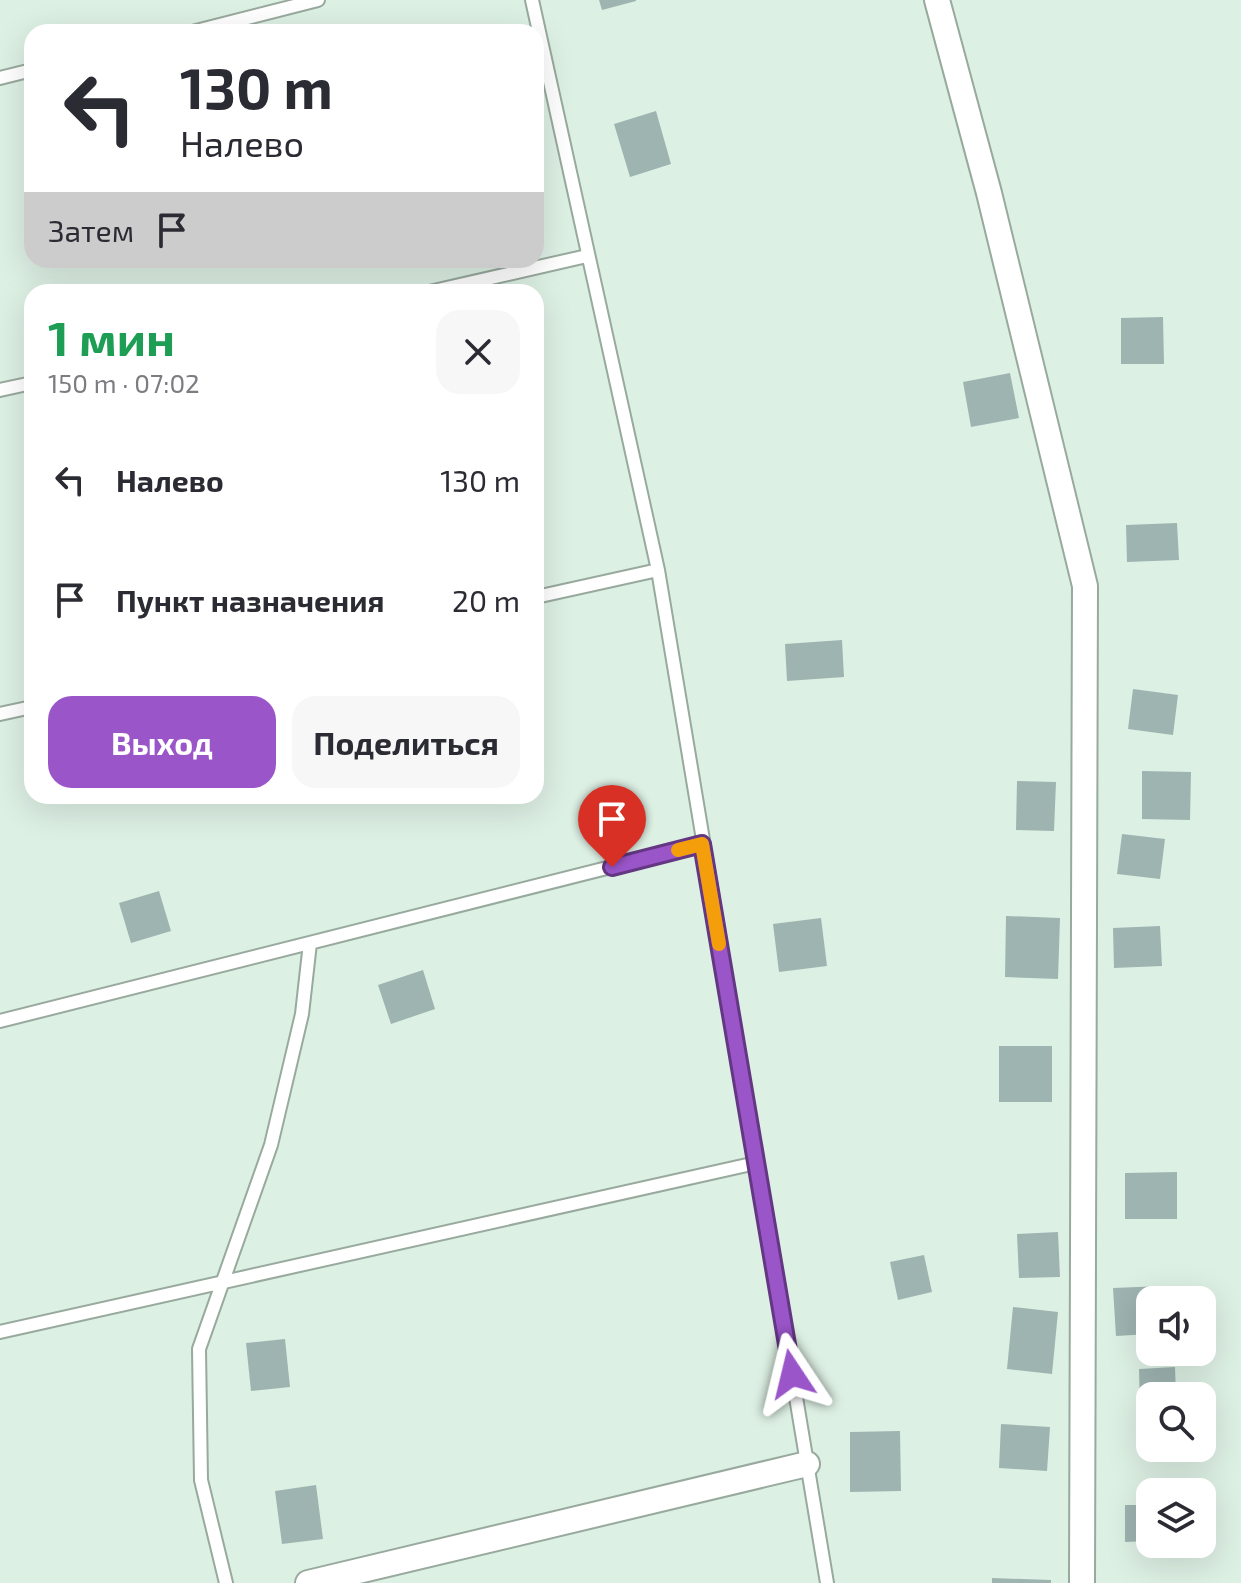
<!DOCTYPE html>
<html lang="ru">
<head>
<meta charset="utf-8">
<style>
	:root { --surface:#fff; --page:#f7f7f7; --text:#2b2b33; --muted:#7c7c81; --accent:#9a55c9 }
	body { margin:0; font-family:"Exo 2",sans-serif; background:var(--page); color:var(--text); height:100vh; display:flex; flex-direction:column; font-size:30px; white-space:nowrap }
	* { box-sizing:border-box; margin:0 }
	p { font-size:26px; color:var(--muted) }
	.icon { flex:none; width:44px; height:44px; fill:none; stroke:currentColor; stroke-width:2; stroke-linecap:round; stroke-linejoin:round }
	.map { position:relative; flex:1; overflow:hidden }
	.drawer { position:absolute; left:24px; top:284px; width:520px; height:520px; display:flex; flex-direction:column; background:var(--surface); border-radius:24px; box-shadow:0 8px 32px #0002 }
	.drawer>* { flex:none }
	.hud { position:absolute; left:24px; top:24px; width:520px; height:244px; border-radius:24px; box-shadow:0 8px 32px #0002; background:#fff; color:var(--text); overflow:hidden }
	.fabs { position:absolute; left:1136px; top:1286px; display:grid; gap:16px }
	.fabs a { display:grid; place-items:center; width:80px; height:80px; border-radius:16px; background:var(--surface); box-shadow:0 8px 32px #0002; font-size:40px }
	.pin { position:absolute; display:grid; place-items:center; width:68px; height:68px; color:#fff; margin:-82px -34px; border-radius:50% 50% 50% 0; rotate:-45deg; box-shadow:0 0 8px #0007 }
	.pin .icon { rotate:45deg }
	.me { position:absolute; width:88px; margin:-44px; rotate:350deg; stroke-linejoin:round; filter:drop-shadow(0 0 6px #0008) }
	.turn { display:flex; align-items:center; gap:28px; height:168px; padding:0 24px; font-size:36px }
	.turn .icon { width:104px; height:104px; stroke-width:2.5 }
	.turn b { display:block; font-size:56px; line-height:68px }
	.then { display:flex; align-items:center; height:76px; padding:0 24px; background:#0003; gap:16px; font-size:30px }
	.round { display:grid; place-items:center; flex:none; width:84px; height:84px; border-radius:24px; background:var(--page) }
	.summary { display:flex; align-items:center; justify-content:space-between; height:136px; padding:0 24px }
	h1 { font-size:48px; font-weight:700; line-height:60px; color:#1e9e55 }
	.cta { display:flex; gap:16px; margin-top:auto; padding:16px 24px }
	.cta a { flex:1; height:92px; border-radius:24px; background:var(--accent); color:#fff; font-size:32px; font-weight:700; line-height:92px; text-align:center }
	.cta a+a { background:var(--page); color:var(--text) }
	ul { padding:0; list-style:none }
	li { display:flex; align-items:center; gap:24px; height:120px; padding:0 24px }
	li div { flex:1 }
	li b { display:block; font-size:30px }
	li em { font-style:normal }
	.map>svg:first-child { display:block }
	.building { fill:#9eb4b1 }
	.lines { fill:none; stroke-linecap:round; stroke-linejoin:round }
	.service-casing { stroke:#98a99d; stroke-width:16 }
	.minor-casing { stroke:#98a99d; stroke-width:28 }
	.service { stroke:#fff; stroke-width:12 }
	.minor { stroke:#fff; stroke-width:24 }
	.route-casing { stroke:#643783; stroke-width:20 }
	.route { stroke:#9a55c9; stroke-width:14 }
	.slow { stroke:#f59e0b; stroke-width:14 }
</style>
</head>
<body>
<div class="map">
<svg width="1241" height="1583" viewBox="0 0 1241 1583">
	<rect width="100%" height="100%" fill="#ddf0e4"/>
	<path class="building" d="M599 0H636V1L602 10Z
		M656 111 671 164 630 177 614 124Z
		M1163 317 1164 364H1121V318Z
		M1010 373 1019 418 971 427 963 382Z
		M1177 523 1179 560 1127 562 1126 525Z
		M842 640 844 677 787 681 785 644Z
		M1133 689 1178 695 1173 735 1128 729Z
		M1142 771 1191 772 1190 820 1142 819Z
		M1017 781 1056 782 1054 831 1016 830Z
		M1122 834 1165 839 1160 879 1117 874Z
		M159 891 171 931 131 943 119 903Z
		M1006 916 1060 918 1058 979 1005 977Z
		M821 918 827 966 779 972 773 924Z
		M1160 926 1162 966 1114 968 1113 928Z
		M423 970 435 1009 391 1024 378 985Z
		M999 1046H1052V1102H999Z
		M1177 1172V1219H1125V1173Z
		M1058 1232 1060 1277 1019 1278 1017 1234Z
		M924 1255 932 1292 898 1300 890 1262Z
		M1164 1286 1165 1300H1150V1334L1116 1336 1113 1288Z
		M1013 1307 1058 1312 1052 1374 1007 1369Z
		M285 1339 290 1387 251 1391 246 1343Z
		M1175 1367 1176 1396H1150V1410H1140L1139 1369Z
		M1001 1424 1050 1427 1047 1471 999 1468Z
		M900 1431 901 1491 850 1492V1432Z
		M316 1485 323 1539 282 1544 275 1491Z
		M1125 1505H1150V1541L1125 1542Z
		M992 1578 1051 1580V1583H992Z"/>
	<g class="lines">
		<defs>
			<path id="service" d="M532 0 658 570 827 1583
				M192 32 318 0
				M0 78 32 70
				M429 292 587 256
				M0 390 32 383
				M536 597 658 570
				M0 714 32 707
				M0 1021 702 844
				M0 1332 756 1163
				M226 1583 201 1480 199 1349 271 1145 302 1014 310 943"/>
			<path id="minor" d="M937 0 989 193 1085 586 1082 1583
				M308 1583 807 1464"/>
		</defs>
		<use href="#service" class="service-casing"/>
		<use href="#minor" class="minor-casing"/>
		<use href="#service" class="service"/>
		<use href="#minor" class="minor"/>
	</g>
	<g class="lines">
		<defs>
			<path id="route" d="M612 867 702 844 792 1374"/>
		</defs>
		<use href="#route" class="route-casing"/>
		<use href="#route" class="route"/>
		<path class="slow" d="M678 850 702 844 719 944"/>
	</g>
</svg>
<div class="fabs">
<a><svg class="icon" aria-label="sound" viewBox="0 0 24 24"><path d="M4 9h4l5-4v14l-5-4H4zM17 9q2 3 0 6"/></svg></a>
<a><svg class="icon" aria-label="search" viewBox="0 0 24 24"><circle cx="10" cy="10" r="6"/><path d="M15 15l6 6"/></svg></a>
<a><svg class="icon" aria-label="layers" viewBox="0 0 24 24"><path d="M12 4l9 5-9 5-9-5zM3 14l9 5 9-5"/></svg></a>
</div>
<div class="pin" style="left:612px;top:867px;background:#d93025"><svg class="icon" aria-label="arrive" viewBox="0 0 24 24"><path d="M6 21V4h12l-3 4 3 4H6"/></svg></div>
<svg class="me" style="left:792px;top:1374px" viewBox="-20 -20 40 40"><path d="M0-17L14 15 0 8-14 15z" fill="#9a55c9" stroke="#fff" stroke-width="4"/></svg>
<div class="hud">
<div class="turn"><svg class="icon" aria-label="left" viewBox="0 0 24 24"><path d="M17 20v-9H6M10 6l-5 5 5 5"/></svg><div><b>130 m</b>Налево</div></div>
<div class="then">Затем<svg class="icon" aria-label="arrive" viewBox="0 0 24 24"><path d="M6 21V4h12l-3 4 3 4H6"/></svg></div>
</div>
<section class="drawer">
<div class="summary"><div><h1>1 мин</h1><p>150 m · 07:02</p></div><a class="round"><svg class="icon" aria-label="close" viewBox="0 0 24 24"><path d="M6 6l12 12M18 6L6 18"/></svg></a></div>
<ul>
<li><svg class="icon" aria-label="left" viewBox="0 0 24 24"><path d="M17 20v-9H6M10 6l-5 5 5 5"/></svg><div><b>Налево</b></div><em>130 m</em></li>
<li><svg class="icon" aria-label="arrive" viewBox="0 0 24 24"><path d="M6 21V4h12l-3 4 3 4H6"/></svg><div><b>Пункт назначения</b></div><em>20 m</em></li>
</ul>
<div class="cta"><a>Выход</a><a>Поделиться</a></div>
</section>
</div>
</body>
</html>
